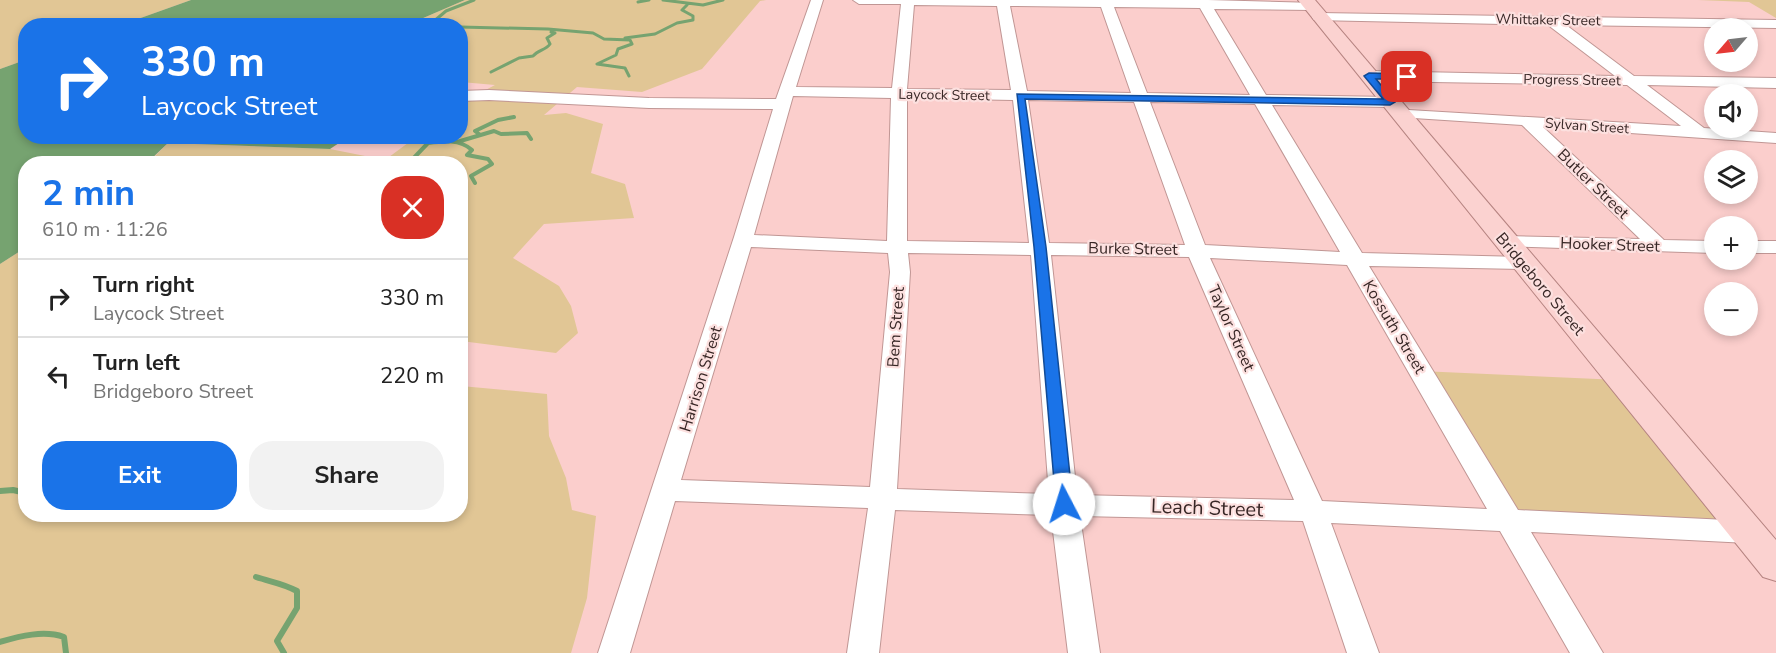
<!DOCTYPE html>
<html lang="en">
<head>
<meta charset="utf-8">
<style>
	:root { --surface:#fff; --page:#f2f2f2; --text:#222; --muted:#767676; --line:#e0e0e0; --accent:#1a73e8 }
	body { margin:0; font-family:"Nunito Sans",sans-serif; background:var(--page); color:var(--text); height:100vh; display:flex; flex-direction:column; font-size:22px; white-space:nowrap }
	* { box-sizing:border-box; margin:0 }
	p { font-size:20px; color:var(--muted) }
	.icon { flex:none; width:33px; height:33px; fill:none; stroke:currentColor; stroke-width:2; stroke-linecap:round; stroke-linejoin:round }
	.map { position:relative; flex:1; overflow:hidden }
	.panel { position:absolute; left:18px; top:156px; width:450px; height:366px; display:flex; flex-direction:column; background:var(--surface); border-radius:24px; box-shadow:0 3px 9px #0003 }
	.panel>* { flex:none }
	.hud { position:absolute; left:18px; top:18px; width:450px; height:126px; border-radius:24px; box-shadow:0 3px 9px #0003; background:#1a73e8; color:#fff; overflow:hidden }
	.needle { width:39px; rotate:242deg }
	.controls { position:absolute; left:1704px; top:18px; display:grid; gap:12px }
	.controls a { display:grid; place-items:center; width:54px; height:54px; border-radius:50%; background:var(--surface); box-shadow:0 3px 9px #0003; font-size:30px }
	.pin { position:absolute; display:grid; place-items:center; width:51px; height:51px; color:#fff; margin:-26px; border-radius:12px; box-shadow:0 3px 9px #0006 }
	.me { position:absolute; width:66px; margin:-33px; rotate:355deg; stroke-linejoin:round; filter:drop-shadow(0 0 4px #0008) }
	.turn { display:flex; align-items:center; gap:21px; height:126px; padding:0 24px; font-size:27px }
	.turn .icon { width:78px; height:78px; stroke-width:2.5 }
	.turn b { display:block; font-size:42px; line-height:51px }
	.round { display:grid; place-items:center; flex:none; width:63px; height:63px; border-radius:24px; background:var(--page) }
	.overview { display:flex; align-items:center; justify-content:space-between; height:102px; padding:0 24px }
	h1 { font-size:36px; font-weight:700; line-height:45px; color:var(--accent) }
	.cta { display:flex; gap:12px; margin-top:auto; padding:12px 24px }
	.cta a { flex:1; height:69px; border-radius:24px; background:var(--accent); color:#fff; font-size:24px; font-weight:700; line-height:69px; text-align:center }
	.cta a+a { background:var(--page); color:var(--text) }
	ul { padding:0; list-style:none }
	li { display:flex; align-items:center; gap:18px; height:78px; padding:0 24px; border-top:2px solid var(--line) }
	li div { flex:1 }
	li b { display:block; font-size:22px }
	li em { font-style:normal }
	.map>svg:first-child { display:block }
	.green { fill:#e1c695 }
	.water { fill:#76a370 }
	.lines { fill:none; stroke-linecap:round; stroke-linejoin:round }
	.stream-far2 { stroke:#76a370; stroke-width:3 }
	.stream-far1 { stroke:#76a370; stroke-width:4 }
	.stream { stroke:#76a370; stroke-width:6 }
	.minor-casing { stroke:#c09694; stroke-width:2 }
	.major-casing { stroke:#b58380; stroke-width:2 }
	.minor { fill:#fff; fill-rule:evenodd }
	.major { fill:#fbd2d0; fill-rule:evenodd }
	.route { fill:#1a73e8; stroke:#114b97; stroke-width:1.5 }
	.labels { text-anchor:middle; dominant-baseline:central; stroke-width:4.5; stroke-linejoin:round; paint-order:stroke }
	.far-street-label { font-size:14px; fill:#382726; stroke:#fce0df }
	.street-label { font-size:16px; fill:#382726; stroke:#fce0df }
	.near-street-label { font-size:20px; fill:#382726; stroke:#fce0df }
</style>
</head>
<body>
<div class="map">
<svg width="1776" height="653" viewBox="0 0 1776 653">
	<rect width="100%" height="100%" fill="#fbcecc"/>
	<path class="green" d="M0 0H191L121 25 26 26 25 60 0 69Z
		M465 0H766L760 1 702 69 642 92 577 87 544 115 566 113 603 124 591 173 625 184 634 218 544 224 513 258 559 286 571 306 578 333 556 353 461 341 460 164H147L168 143 330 149 385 160 416 137 460 136 461 103 495 85 461 82 460 26 407 25Z
		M1698 0H1776V18L1749 2Z
		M25 248 26 514H460L461 386 547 394 549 436 566 478 572 510 596 516 587 598 571 653H0V264Z
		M1420 371 1620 380 1748 532 1508 519Z"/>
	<path class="water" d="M191 0H465L407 25H121Z
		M25 60 26 136 348 137 330 149 168 143 147 163 26 164 25 248 0 264V69Z"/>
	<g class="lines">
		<path class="stream-far2" d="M663 0 703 5 723 0
			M638 2 649 0
			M453 26 433 22 446 11 474 0
			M460 27 548 29 593 33 604 39 630 40 632 44 618 49 616 55 597 64 625 68 629 76
			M625 38 655 34 677 23 693 20V16L682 10 687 5
			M491 72 519 58 533 56C538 50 546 50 550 44L547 38 555 33 551 32"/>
		<path class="stream-far1" d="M479 134 475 131 498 120 514 117
			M457 142 494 131 501 134 527 133 531 139
			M408 164 428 143C443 141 460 139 472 150L467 155 488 159 492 164 471 176 475 183"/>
		<path class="stream" d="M0 491 13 490 26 493
			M256 577C271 582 282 583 297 591V608L277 641 284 653
			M0 642C20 636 44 630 64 637L66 653"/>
		<defs>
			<path id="minor" d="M811 0H823L796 87 892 88 901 4H859L853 0H1208L1316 3 1318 6 1311 10 1214 9 1266 95 1390 97 1398 102 1390 107 1272 105 1362 253 1522 257 1529 259 1532 263 1529 267 1522 269 1369 266 1518 510 1748 521 1758 524 1762 532 1758 540 1748 543 1531 532 1603 653H1570L1500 531 1331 523 1379 653H1347L1303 521 1080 516 1100 653H1068L1051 515 895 510 879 653H847L868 508 675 501 630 653H598L734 237 773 109 649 108 489 100 460 101V91L489 90 649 98 776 99ZM914 5 997 6 1011 90 907 89ZM1010 6 1101 7 1131 93 1027 91ZM1114 7 1200 8 1250 95 1147 93ZM793 96 891 98 887 241 754 235ZM907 98 1013 100 1029 243 907 241ZM1028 100 1134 102 1185 245 1049 243ZM1150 102 1255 104 1340 252 1205 245ZM751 247 888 253 890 272 870 487 681 480ZM908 253 1031 255 1049 494 897 489 910 272ZM1051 255 1189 257 1294 500 1077 495ZM1210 258 1347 265 1487 509 1322 501Z
				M1319 13 1776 20V28L1566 25 1634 76 1776 78V88L1647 85 1704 128 1776 133V143L1543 127 1664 240 1714 241V253L1498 246 1495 242 1498 238 1505 236 1640 239 1522 125 1398 117 1392 115 1390 112 1392 109 1681 126 1627 85 1369 81 1361 76 1369 71 1615 76 1548 25 1314 20 1312 17 1314 14Z
				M1748 241H1776V253H1748Z"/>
			<path id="major" d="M1298 0H1315L1776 540V581L1763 577Z"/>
		</defs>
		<use href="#minor" class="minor-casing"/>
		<use href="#major" class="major-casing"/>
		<use href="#minor" class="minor"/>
		<use href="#major" class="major"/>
	</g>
	<path class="route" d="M1369 73 1407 74 1412 77 1407 79H1376L1395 102 1390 105 1025 99 1046 247 1073 504 1070 509 1064 510 1058 509 1056 504 1034 247 1017 94 1383 99 1364 76Z"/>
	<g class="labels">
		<g class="far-street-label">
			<text transform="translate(1548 20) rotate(1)">Whittaker Street</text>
			<text transform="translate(1572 80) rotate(1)">Progress Street</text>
			<text transform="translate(944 95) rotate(1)">Laycock Street</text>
			<text transform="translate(1587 126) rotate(4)">Sylvan Street</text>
		</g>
		<g class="street-label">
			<text transform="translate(1593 184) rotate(44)">Butler Street</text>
			<text transform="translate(1610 245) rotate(2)">Hooker Street</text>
			<text transform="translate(1133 249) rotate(1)">Burke Street</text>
			<text transform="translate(1540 284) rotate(50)">Bridgeboro Street</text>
			<text transform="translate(896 327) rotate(-86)">Bem Street</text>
			<text transform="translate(1394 327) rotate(59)">Kossuth Street</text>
			<text transform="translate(1231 328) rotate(66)">Taylor Street</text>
			<text transform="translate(701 379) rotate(-73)">Harrison Street</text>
		</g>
		<g class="near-street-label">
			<text transform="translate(1207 508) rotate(2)">Leach Street</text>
		</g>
	</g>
</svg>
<div class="controls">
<a><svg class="needle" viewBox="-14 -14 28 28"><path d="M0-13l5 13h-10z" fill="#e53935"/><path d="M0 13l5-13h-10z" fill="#767676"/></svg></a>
<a><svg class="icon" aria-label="sound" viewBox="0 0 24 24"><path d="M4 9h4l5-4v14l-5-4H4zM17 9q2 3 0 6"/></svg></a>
<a><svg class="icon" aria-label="layers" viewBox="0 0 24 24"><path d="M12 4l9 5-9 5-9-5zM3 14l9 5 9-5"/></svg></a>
<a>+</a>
<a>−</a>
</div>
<div class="pin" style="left:1407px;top:77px;background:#d93025"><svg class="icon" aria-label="arrive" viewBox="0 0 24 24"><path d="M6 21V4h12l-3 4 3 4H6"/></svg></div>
<svg class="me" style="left:1064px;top:504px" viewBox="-20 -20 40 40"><circle r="19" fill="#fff"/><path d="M0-13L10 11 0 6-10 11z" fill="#1a73e8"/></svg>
<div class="hud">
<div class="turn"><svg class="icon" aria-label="right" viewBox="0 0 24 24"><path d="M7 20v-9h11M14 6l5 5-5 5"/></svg><div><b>330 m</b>Laycock Street</div></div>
</div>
<section class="panel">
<div class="overview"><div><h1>2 min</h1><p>610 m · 11:26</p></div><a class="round" style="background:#d93025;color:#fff"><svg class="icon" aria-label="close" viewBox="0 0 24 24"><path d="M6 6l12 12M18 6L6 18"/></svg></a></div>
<ul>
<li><svg class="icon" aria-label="right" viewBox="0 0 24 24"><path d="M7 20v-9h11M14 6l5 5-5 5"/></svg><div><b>Turn right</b><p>Laycock Street</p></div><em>330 m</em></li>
<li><svg class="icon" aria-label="left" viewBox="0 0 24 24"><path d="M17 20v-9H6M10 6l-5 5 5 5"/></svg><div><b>Turn left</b><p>Bridgeboro Street</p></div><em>220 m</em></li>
</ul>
<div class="cta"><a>Exit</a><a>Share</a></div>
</section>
</div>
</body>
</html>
